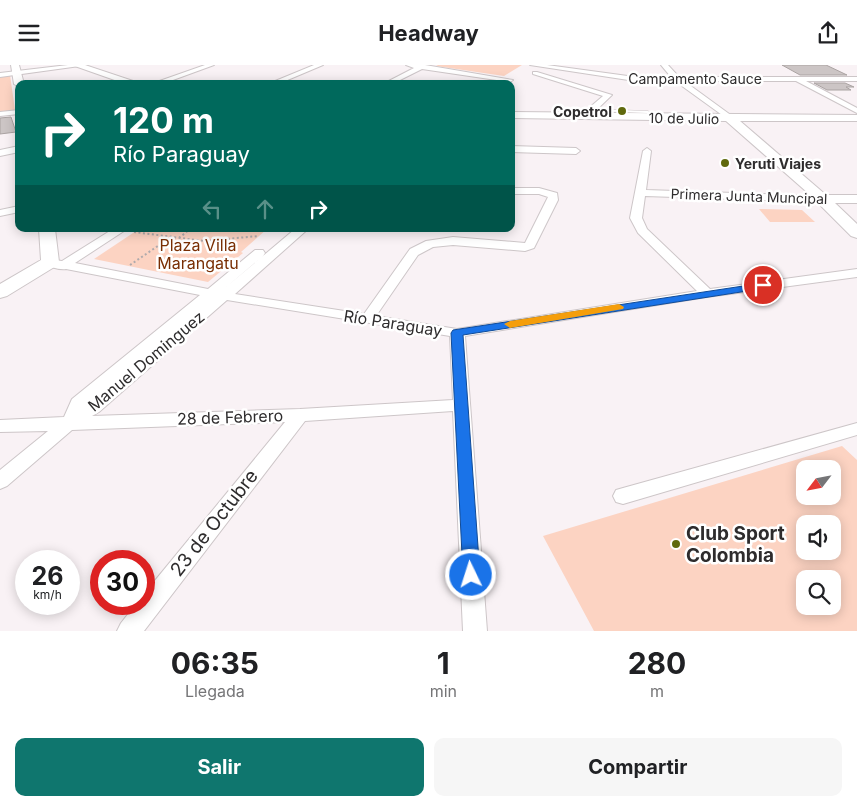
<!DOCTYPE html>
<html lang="es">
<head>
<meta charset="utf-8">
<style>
	:root { --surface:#fff; --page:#f6f6f6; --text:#202124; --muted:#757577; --accent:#0f766e }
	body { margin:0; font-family:Inter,sans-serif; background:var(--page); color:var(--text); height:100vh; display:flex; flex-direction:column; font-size:19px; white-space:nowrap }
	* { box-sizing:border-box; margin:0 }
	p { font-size:16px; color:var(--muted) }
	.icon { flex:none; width:28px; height:28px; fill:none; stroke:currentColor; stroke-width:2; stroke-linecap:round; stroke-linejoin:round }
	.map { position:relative; height:566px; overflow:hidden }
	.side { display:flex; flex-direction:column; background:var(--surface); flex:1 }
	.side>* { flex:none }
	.guide { position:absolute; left:15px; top:15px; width:500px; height:152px; border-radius:10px; box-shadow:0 2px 12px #0003; background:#00695c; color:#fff; overflow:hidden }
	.needle { width:32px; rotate:238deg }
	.tools { position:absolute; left:796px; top:395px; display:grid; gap:10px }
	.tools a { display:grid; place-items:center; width:45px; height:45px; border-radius:10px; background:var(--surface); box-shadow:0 2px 12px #0003; font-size:25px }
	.speed { position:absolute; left:15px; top:485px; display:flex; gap:10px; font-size:25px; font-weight:700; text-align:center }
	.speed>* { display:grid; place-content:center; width:65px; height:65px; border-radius:50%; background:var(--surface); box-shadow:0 2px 12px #0003; line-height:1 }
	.speed small { font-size:12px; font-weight:400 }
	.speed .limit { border:8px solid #d22; background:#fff; color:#111 }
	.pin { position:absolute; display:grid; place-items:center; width:42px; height:42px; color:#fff; margin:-21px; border:2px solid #fff; border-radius:50%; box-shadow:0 1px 5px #0007 }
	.me { position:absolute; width:55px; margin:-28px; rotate:356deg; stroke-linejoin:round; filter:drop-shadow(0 0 4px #0008) }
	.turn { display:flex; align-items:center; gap:18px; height:105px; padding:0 15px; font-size:22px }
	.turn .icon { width:65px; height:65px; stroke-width:2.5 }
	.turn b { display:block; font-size:35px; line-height:42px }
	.lanes { display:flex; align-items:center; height:48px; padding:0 15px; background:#0003; justify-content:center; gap:25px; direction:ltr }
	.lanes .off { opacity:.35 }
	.eta { display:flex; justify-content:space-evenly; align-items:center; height:85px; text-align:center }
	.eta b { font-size:30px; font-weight:700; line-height:35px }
	.cta { display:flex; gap:10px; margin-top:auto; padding:10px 15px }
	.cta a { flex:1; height:58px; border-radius:10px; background:var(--accent); color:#fff; font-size:20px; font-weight:700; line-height:58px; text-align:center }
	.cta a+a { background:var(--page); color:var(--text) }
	header { display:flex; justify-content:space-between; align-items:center; height:65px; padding:0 15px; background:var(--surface); font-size:22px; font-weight:700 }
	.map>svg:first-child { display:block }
	.green { fill:#fcd3c2; fill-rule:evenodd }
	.building { fill:#ccc5c5; stroke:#aaa3a2 }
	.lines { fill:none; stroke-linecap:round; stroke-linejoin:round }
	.lane-casing { stroke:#cdc6c8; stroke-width:1 }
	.street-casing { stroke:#cdc6c8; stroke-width:2 }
	.secondary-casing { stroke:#cdc6c8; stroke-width:2 }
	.path { stroke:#afaaac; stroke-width:2; stroke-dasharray:2 2.5; stroke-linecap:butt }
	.lane { fill:#fff; fill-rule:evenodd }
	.street { fill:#fff; fill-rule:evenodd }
	.secondary { fill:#fff; fill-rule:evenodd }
	.route { fill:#1a73e8; stroke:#114b97 }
	.slow { fill:#f59e0b }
	.poi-dot { fill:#60690d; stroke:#fff; stroke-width:2 }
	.labels { text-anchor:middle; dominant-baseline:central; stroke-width:5; stroke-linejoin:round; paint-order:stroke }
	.far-street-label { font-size:14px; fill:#2e2c2d; stroke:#fff }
	.far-poi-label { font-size:14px; font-weight:bold; fill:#2e2c2d; stroke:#fff; text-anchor:end }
	.park-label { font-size:16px; fill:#792e03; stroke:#fff }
	.street-label { font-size:16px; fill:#2e2c2d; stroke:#fff }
	.near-street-label { font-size:19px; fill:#2e2c2d; stroke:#fff }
	.near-poi-label { font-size:19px; font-weight:bold; fill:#2e2c2d; stroke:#fff; text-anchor:start }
</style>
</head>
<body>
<header><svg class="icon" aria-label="menu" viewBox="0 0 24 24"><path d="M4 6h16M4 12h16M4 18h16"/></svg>Headway<svg class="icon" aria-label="share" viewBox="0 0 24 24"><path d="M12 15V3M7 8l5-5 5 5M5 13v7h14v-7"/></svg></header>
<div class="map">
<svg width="857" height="566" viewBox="0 0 857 566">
	<rect width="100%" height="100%" fill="#f9f2f5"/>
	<path class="green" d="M438 0H522L504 11 436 1Z
		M10 10 15 45 0 47V11Z
		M759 144 802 145 815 157H770Z
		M139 164H267L241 187 243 188 208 217 94 194Z
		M842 381 857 395V566H594L543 471ZM805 404H832V431H805ZM805 459H832V486H805ZM805 514H832V541H805Z"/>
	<path class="building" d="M782 0H826L847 10H800Z
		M814 18H845L854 22H846L851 25H827Z
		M11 52 16 67 0 69V53Z"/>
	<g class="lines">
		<defs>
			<path id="lane" d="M592 44 648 46 658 52 655 53 647 48 591 46Z"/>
			<path id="street" d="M68 0H87L0 12V8Z
				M205 0H214L162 19H151Z
				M314 0H323L278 19H268Z
				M406 0H425L513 15 510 17 422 4 392 19H383L414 3Z
				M530 0H547L635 12H671L661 0H668L679 12H857V16H806L857 43V48L796 16H684L732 51V55H729L675 16H635Z
				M533 7H537L612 30 588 53H582V49L603 31 533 9Z
				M19 45V49L0 51V47Z
				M19 81V87L0 91V85Z
				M511 81 576 83 580 86 576 89 511 87Z
				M647 83 651 86 646 125 824 131 829 134 824 137 645 131 642 153 647 164 710 224 857 204V212L707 232 465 271 487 566H463L453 346 305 356 144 566H117L121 558 136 539H144V529L285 357 72 365 7 421 0 424V405L48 366 0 367V355L64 352 72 334 200 230 66 204C60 205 47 202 44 197L46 194 62 196 113 164H127L75 198 208 224 255 185H263L265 188 263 191 225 223 295 164H308L235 229 364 249 410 184 426 176 453 172 525 178 548 132 539 129H511V123H539L557 128 558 135 534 183 525 186 453 180 433 182 418 190 376 251 457 264 697 226 638 168 630 153 643 86ZM227 235 450 271 453 335 300 344 92 351 99 347Z
				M19 141V147L0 151V145Z
				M857 358V370L623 439 616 437 613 431 616 425 623 423Z"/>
			<path id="secondary" d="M11 0H19L24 19H19V22L14 19Z
				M72 0H85L142 19H126Z
				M511 47 857 50V56H740L826 130H857V138H835L857 159V173L851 171 808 128 726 56 511 53Z
				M39 164H55L59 197 56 201 7 231 0 233V219L41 195Z"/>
		</defs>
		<use href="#lane" class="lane-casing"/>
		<use href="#street" class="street-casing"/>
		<use href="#secondary" class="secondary-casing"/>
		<path class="path" d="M134 167 204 176 259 171
			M179 173 190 164
			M130 200 171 172"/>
		<use href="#lane" class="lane"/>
		<use href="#street" class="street"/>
		<use href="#secondary" class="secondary"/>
	</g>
	<path class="route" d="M763 218H767V223L463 270 480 510 477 515 471 517 465 515 463 510 451 268 453 265Z"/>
	<path class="slow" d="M619 239 624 242 623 244 510 263 504 259 510 256Z"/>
	<g class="poi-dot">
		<circle cx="622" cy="46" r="5"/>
		<circle cx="725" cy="98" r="5"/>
		<circle cx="676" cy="479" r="5"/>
	</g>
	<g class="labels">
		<g class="far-street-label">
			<text x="695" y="13">Campamento Sauce</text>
			<text transform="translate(684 53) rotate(1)">10 de Julio</text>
			<text transform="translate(749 131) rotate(2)">Primera Junta Muncipal</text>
		</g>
		<g class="far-poi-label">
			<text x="612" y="46">Copetrol</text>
			<text x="735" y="98" text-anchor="start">Yeruti Viajes</text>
		</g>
		<g class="park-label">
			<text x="198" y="180">Plaza Villa<tspan x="198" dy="18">Marangatu</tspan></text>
		</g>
		<g class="street-label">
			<text transform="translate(393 258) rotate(9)">Río Paraguay</text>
			<text transform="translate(146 296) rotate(-40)">Manuel Dominguez</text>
			<text transform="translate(230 352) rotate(-2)">28 de Febrero</text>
		</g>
		<g class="near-street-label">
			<text transform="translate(214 458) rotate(-52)">23 de Octubre</text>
		</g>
		<g class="near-poi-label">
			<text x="686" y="468">Club Sport<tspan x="686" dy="22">Colombia</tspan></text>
		</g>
	</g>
</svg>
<div class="tools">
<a><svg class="needle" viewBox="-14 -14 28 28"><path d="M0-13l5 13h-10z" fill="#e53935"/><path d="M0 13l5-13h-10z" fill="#757577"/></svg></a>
<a><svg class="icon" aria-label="sound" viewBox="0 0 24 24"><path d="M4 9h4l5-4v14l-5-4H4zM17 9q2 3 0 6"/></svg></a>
<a><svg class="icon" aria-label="search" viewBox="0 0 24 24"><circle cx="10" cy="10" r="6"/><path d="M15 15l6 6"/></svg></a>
</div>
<div class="speed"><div>26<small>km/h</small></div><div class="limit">30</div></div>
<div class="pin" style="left:763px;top:220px;background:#d93025"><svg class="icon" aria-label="arrive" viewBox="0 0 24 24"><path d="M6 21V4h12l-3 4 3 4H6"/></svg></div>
<svg class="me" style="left:471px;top:510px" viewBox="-20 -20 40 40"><circle r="17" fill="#1a73e8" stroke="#fff" stroke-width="3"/><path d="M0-11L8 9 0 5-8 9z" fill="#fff"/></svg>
<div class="guide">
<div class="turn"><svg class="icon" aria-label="right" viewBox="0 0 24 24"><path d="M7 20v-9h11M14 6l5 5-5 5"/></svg><div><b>120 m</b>Río Paraguay</div></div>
<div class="lanes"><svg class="icon off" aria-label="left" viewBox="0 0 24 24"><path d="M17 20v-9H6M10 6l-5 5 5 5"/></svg><svg class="icon off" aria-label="ahead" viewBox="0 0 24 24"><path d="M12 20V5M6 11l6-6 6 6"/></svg><svg class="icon" aria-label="right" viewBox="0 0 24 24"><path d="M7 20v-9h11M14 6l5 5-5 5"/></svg></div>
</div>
</div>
<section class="side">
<div class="eta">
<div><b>06:35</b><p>Llegada</p></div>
<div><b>1</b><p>min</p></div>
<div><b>280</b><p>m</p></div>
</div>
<div class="cta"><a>Salir</a><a>Compartir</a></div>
</section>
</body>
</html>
